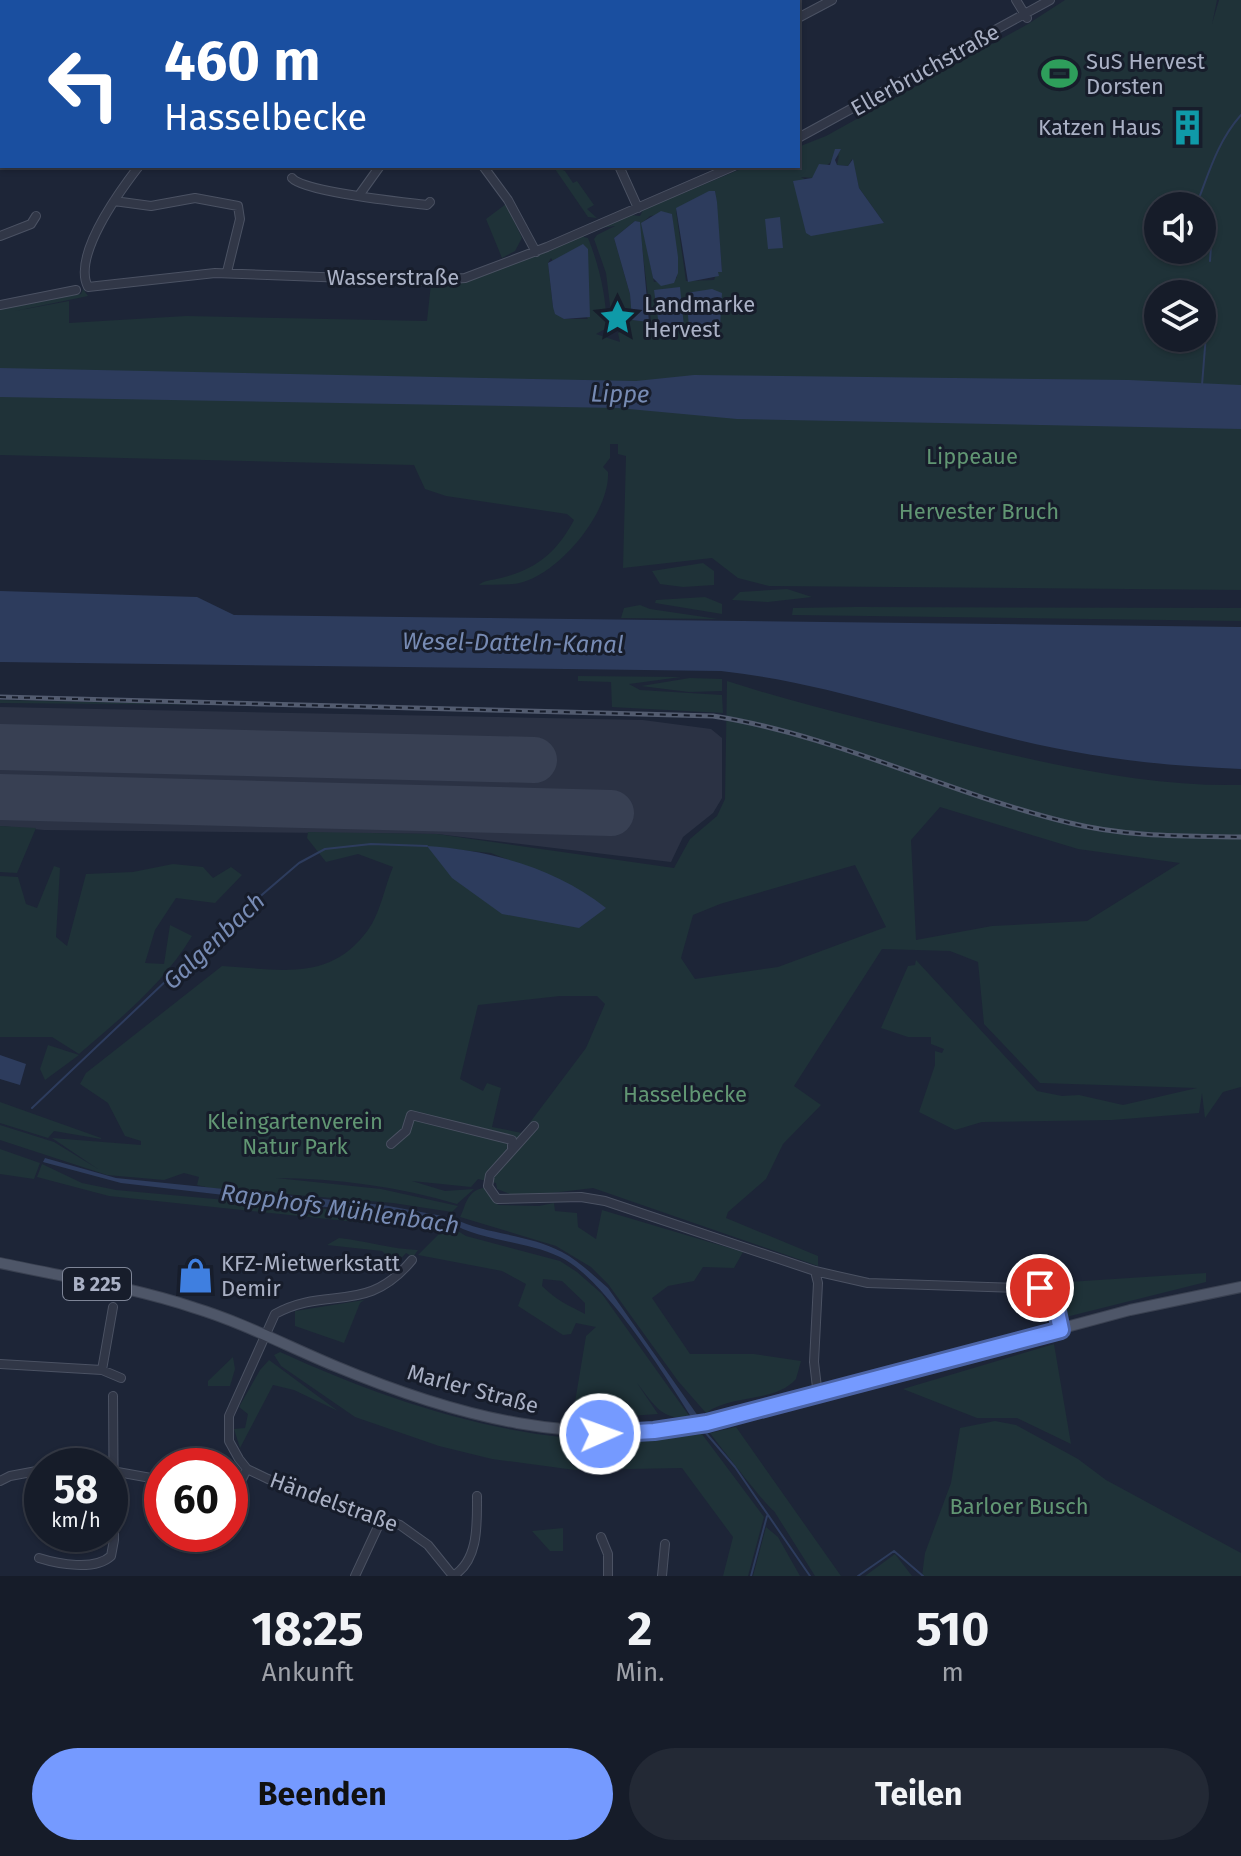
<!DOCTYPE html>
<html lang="de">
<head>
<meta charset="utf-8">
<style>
	:root { --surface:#161c29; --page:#232935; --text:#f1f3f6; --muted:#9ea1a8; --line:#353a46; --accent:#759aff }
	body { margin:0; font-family:"Fira Sans",sans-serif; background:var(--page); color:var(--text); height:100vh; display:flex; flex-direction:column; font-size:30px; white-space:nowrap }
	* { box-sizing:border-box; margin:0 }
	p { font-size:26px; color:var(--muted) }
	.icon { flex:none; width:44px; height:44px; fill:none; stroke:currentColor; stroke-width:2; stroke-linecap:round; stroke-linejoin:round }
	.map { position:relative; height:1576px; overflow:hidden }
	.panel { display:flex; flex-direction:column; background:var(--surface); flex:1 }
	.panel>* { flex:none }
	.top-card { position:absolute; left:0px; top:0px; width:800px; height:168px; box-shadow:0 2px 6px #0004,0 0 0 2px var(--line); background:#1a4fa0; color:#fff; overflow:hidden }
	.buttons { position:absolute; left:1144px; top:192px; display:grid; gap:16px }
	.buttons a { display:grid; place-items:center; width:72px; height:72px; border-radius:50%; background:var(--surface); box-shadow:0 2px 6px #0004,0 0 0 2px var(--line); font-size:40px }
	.speed { position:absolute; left:24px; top:1448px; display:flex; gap:16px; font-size:40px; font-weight:700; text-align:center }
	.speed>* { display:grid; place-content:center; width:104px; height:104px; border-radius:50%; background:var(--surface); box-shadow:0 2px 6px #0004,0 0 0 2px var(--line); line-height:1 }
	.speed small { font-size:20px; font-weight:400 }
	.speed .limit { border:12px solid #d22; background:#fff; color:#111 }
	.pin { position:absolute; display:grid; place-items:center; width:68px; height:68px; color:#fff; margin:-34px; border:4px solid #fff; border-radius:50%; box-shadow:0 2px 8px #0007 }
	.me { position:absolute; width:88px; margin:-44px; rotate:88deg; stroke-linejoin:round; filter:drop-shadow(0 0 6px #0008) }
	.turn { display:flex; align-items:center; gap:28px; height:168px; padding:0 32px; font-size:36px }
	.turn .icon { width:104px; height:104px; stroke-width:2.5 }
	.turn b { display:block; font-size:56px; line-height:68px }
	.eta { display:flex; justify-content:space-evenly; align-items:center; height:136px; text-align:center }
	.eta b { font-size:48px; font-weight:700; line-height:56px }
	.cta { display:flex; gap:16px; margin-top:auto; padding:16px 32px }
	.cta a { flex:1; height:92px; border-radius:48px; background:var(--accent); color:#111; font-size:32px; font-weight:700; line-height:92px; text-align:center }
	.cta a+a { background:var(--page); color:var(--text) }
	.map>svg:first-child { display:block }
	.airport { fill:#2b3244 }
	.green { fill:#1f3238; fill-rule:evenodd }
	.water { fill:#2d3c5d }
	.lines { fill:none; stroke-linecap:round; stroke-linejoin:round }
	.stream { stroke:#2d3c5d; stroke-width:2 }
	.runway { stroke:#384053; stroke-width:46 }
	.minor-casing { stroke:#4b5263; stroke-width:10 }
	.major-casing { stroke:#3a4151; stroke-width:12 }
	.minor { stroke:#313747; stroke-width:8 }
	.major { stroke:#4e5668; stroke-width:10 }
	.rail-casing { stroke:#525b6f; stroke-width:5 }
	.rail { stroke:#171d2b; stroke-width:2; stroke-dasharray:6; stroke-linecap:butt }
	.route-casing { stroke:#4c64a6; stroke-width:20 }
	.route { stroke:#759aff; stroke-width:14 }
	.labels { text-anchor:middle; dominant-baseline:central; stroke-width:6; stroke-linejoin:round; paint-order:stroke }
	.shield { fill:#171d2b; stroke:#7e8597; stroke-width:2 }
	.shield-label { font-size:20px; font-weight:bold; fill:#aab1c5 }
	.poi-label { font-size:22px; fill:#aab1c5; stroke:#171d2b; text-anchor:start }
	.street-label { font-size:22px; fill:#aab1c5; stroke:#171d2b }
	.park-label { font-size:22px; fill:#619673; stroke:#171d2b }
	.water-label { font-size:24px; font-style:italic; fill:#778bb4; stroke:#171d2b }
</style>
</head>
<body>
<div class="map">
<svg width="1241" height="1576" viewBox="0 0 1241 1576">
	<rect width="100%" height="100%" fill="#1d2537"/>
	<path class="airport" d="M0 707 643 720 711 729 722 738V798L713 813 683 837 671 862 437 834 44 830 0 826Z"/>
	<path class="green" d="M1065 0H1217L1212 24 1219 0H1241V590L769 586 738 578 712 558 623 568 626 456 618 454V444H610V458L603 467 608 472C610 512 561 571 523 582 511 586 493 584 479 585 482 581 492 580 501 578 537 569 557 552 574 520L567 514 446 496 425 489 414 465 0 455V309L81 294 83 289 88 296 15 311 69 301V323L186 316 427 321 431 284 481 277 590 231 583 237 588 238C600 268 606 296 607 328L596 334 620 342 618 333 624 330 619 322 612 321 606 273 594 239 597 235 615 226 594 229 632 215 640 216 643 210 748 166H798V147L826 136 1028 24ZM839 155 837 165 848 166 852 159 859 188 884 223 801 177 812 178ZM715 191 722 271 717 272 714 280 686 281 676 211ZM1158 206H1202V250H1158ZM672 214 677 278 654 282 642 223 650 216ZM635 221 639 222 651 321 632 320 630 294 614 238ZM551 258 588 319H564L553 307 548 263ZM1158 294H1202V338H1158Z
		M553 166 565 171 573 183 577 181 594 205 587 209 597 218 588 217Z
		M506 204 522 238 515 251 502 258 486 219Z
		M703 563 714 571V585L683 587 660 584 652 571Z
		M787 589 812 597 768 602 732 600 740 592Z
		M705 597 722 604V614L655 603 656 600Z
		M640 605 650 609 718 619 621 618 624 608Z
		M856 607 1241 608V621L792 615 793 608Z
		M578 676 681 677 629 684 640 690 722 695 723 713 612 707 611 682 578 681Z
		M690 678 722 679V691L689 692 641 686Z
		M727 681C801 705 876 722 952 741 1046 763 1143 787 1241 785V1087L1223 1092 1205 1118 1202 1093 1199 1113 1112 1120 982 1122 955 1130 919 1112 935 1065V1051L942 1053 944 1049 931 1044V1037H908L881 1028 908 966 915 965 916 960 1037 1091 1062 1096 1079 1095 1123 1105 1197 1088 1040 1083 984 1024 978 962 950 951 882 949 794 1086 821 1105 783 1144 766 1179 728 1212 726 1218 818 1256V1266L593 1188 518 1197 497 1189 496 1183 478 1179 471 1187 412 1181 445 1191 474 1189 457 1204C400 1187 336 1178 276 1178L381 1189 458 1206 452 1212 393 1203 210 1188 197 1185 199 1177 184 1173 164 1180 107 1175 0 1140V1125L54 1142 98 1169 52 1138 141 1145V1141L125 1136 108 1103 80 1084 86 1073 222 966C278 969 330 983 368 930 380 914 385 886 393 867L358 854 326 862 307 838 308 832 437 834 674 868 690 839 717 816 725 799ZM940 807 1078 849 1180 863 1087 921 992 926 916 940 911 840ZM428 847 491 853 529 868ZM855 865 886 927 778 967 695 979 681 958 693 915 720 904ZM560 996H597L605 1004 586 1048 522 1133 492 1127 501 1088 487 1083 483 1091 460 1079 478 1005Z
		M0 700 231 705 0 703Z
		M0 826 36 828 17 873 0 872Z
		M173 864 203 867 213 878 231 867 242 875 215 903 176 898 155 930 145 963 164 964 170 925 192 936C163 984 121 1018 79 1054L52 1037H0V876L18 877 26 904 37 908 54 866 60 868 56 937 67 946 86 874 133 872Z
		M48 1045 79 1055 45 1080 40 1069Z
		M0 1102 101 1138V1139L54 1131 48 1138 0 1123Z
		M0 1149 40 1163 34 1179 0 1174Z
		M42 1164 82 1183 116 1190 371 1213 426 1222 432 1230 109 1196 37 1177Z
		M484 1188 498 1205 539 1206 554 1203 555 1211 577 1213 578 1227 596 1239 602 1210 743 1252 734 1268 703 1267 694 1281 668 1286 652 1298 690 1354H754L801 1361 796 1379C775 1403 732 1394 706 1413L678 1381 608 1284 591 1267 556 1246 460 1217C465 1209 466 1190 484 1188Z
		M448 1225 466 1236 560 1261 577 1272 602 1294 690 1417C662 1422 653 1403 637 1383L658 1414 572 1420 586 1336 596 1327 576 1323 571 1334 563 1335 518 1306 526 1284 502 1271 418 1255ZM543 1279 562 1281 585 1303V1314C568 1305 556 1300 542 1286Z
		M339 1238C366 1241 391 1249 418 1250L413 1257 406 1253 396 1264 382 1251 327 1245Z
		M1206 1273V1282L1062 1318 1053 1283Z
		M364 1300 360 1303 344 1343 295 1326V1311Z
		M1054 1344 1071 1444 1017 1418H977L903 1389Z
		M280 1352C410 1411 557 1458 702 1434L764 1517 748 1576H723L733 1537 682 1468 575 1470 492 1459 439 1446 355 1417 281 1366 274 1355Z
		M233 1357 235 1369 230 1386H208V1381Z
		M269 1360 338 1411 294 1390 273 1385 240 1448 234 1429 245 1428 248 1414 239 1407 260 1370Z
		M995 1421 1016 1425 1078 1459 1106 1480 1241 1553V1576H922L925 1553 951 1483 960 1428Z
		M736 1427 841 1576H815L774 1511C768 1508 718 1444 710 1433Z
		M766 1527 778 1537 800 1576H753Z
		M563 1528V1551H550L532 1531Z
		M895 1554 912 1576H865Z"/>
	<path class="water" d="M835 149H841L835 160 837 165 848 166 853 159 859 188 884 223 811 236 806 233 793 181 812 178 819 164 830 165Z
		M709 191H715L717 202 722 272H718L719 276 688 282 676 208Z
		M661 211 672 214 678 257V273L674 283 661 286 653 278 641 223Z
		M780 217 783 248 768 249 765 219Z
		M635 221 640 222 649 322 632 320 630 294 614 238Z
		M583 244 588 249 590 317 564 319 555 314 553 307 548 263Z
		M680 287 684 327 659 326 654 290Z
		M712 289 722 293 720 327H689L686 293Z
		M0 368 636 381 694 375 1129 380 1241 385V429L737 419 618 408 0 397Z
		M0 591 197 597 234 615 1241 627V769C1165 766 1092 758 1018 740 919 716 822 682 721 671L0 662Z
		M427 846C490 850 556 868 606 908L579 928 502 914 452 878Z
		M0 1055 26 1064 20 1085 0 1079Z
		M45 1158 116 1178 383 1205 448 1217 445 1221 121 1183 43 1162Z
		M452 1218C487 1235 529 1234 562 1252 579 1261 593 1275 608 1288L710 1433 702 1434C673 1388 607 1279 560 1257 524 1240 483 1242 449 1222Z"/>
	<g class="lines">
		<path class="stream" d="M1196 206C1209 173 1217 142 1241 115
			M1202 230 1211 246 1210 261
			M1149 236 1156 235
			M1202 385 1209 297
			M32 1108 208 941 299 863 325 849 371 844 427 846
			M705 1432 735 1467 810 1576
			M751 1576 767 1516
			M858 1576 894 1551 923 1576"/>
		<path class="runway" d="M0 747 534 760
			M0 797 611 813"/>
		<defs>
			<path id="minor" d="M3 0H18
				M173 0V2
				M346 0 349 2
				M535 0 536 2
				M711 0V2
				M1016 0 1027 18
				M86 2V0
				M289 2 302 0
				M397 2 399 0
				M585 2 590 0
				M798 18 832 0
				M0 82 2 83
				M798 138 1050 0
				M139 166C119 192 72 256 88 287L215 273 427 281 465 278 547 247 734 166
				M483 166 508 200 536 252
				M619 166 638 208
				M292 178C304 192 403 202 427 205L430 202
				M360 194 380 166
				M114 201 151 206 195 198 238 206 240 219 227 272
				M0 236 31 224 36 216
				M0 305 76 290
				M534 1126 490 1175 488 1186 497 1199 581 1197 605 1201 815 1271 868 1283 1044 1289 1054 1297 1061 1330
				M391 1144 406 1131 411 1115 512 1140V1148
				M412 1260C366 1316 327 1285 275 1314L229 1416V1441L239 1459 247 1469 268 1479 400 1525 428 1545 453 1576
				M815 1271 818 1283 814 1362 818 1396
				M0 1364 102 1370 113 1307
				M102 1370 121 1378
				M112 1471 162 1480
				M0 1481 10 1476 42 1470
				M230 1481 242 1479 247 1469
				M601 1537 608 1554V1576
				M39 1558C58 1564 95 1571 111 1556L114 1540 113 1396
				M355 1576 382 1518
				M453 1576C479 1560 477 1524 477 1496
				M662 1576 665 1544"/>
			<path id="major" d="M0 1263C65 1277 132 1287 195 1308 244 1323 289 1347 335 1366 459 1418 574 1447 707 1423L1130 1310 1241 1287"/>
		</defs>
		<use href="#minor" class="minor-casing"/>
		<use href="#major" class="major-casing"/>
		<use href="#minor" class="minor"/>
		<use href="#major" class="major"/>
		<defs>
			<path id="rail" d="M0 697 713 716C836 735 949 794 1070 823 1126 837 1184 836 1241 837"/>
		</defs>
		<use href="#rail" class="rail-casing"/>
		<use href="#rail" class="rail"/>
	</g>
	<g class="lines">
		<defs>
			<path id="route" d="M600 1434 654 1431 707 1423 1061 1330 1054 1297 1040 1288"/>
		</defs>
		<use href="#route" class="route-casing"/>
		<use href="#route" class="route"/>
	</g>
	<defs>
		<symbol id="stadium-bare" viewBox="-9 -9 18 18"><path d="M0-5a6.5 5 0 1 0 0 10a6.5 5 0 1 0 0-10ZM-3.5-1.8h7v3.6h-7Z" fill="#2e9e5b" stroke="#171d2b" stroke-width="2.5" paint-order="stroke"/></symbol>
		<symbol id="building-bare" viewBox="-9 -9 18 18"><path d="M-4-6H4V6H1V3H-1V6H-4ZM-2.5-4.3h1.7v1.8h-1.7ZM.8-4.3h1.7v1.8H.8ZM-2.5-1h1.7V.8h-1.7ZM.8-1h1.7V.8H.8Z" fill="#0f9aa8" stroke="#171d2b" stroke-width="2.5" paint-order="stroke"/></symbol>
		<symbol id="sight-bare" viewBox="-9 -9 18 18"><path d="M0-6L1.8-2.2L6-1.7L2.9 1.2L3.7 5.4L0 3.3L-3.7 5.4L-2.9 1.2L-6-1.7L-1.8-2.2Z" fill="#0f9aa8" stroke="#171d2b" stroke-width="2.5" paint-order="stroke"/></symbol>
		<symbol id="shop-bare" viewBox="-9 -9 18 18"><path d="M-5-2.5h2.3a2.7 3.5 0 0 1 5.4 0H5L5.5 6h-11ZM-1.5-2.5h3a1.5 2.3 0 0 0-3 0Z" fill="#3f7fe0" stroke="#171d2b" stroke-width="2.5" paint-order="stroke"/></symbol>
	</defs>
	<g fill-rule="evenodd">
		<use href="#stadium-bare" x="1034" y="48" width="51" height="51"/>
		<use href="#building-bare" x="1162" y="102" width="51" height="51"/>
		<use href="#sight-bare" x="592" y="292" width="51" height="51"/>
		<use href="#shop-bare" x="170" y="1250" width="51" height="51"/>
	</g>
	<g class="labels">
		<rect class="shield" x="63" y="1268" width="68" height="32" rx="6"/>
		<g class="shield-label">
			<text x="97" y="1284">B 225</text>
		</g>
		<g class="poi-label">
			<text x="1086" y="61">SuS Hervest<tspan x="1086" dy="25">Dorsten</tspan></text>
			<text x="1161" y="127" text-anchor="end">Katzen Haus</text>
			<text x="644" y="304">Landmarke<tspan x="644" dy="25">Hervest</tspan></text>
			<text x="221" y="1263">KFZ-Mietwerkstatt<tspan x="221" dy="25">Demir</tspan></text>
		</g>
		<g class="street-label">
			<text transform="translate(925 70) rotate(-29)">Ellerbruchstraße</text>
			<text x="393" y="277">Wasserstraße</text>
			<text transform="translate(473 1389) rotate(15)">Marler Straße</text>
			<text transform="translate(334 1502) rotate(20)">Händelstraße</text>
		</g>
		<g class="park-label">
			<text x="972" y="456">Lippeaue</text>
			<text x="979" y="511">Hervester Bruch</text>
			<text x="685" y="1094">Hasselbecke</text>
			<text x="295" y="1121">Kleingartenverein<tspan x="295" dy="25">Natur Park</tspan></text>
			<text x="1019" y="1506">Barloer Busch</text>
		</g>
		<g class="water-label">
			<text transform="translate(620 394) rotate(1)">Lippe</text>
			<text transform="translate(513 643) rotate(1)">Wesel-Datteln-Kanal</text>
			<text transform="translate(214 941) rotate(-43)">Galgenbach</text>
			<text transform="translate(340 1209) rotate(8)">Rapphofs Mühlenbach</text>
		</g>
	</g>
</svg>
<div class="buttons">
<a><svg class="icon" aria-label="sound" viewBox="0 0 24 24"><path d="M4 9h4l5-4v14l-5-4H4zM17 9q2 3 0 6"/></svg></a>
<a><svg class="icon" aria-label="layers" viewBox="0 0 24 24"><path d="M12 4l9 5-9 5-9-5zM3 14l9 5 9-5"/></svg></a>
</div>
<div class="speed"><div>58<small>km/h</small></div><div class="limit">60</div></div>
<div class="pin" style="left:1040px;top:1288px;background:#d93025"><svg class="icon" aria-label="arrive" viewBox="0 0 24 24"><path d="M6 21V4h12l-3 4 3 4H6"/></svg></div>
<svg class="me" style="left:600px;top:1434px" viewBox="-20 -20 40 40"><circle r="17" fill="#759aff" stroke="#fff" stroke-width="3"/><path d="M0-11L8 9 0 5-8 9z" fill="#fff"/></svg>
<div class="top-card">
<div class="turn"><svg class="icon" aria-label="left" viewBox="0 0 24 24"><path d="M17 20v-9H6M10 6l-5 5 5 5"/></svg><div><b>460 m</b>Hasselbecke</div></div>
</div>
</div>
<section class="panel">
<div class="eta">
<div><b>18:25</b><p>Ankunft</p></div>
<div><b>2</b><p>Min.</p></div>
<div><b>510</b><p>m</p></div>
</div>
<div class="cta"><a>Beenden</a><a>Teilen</a></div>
</section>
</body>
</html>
